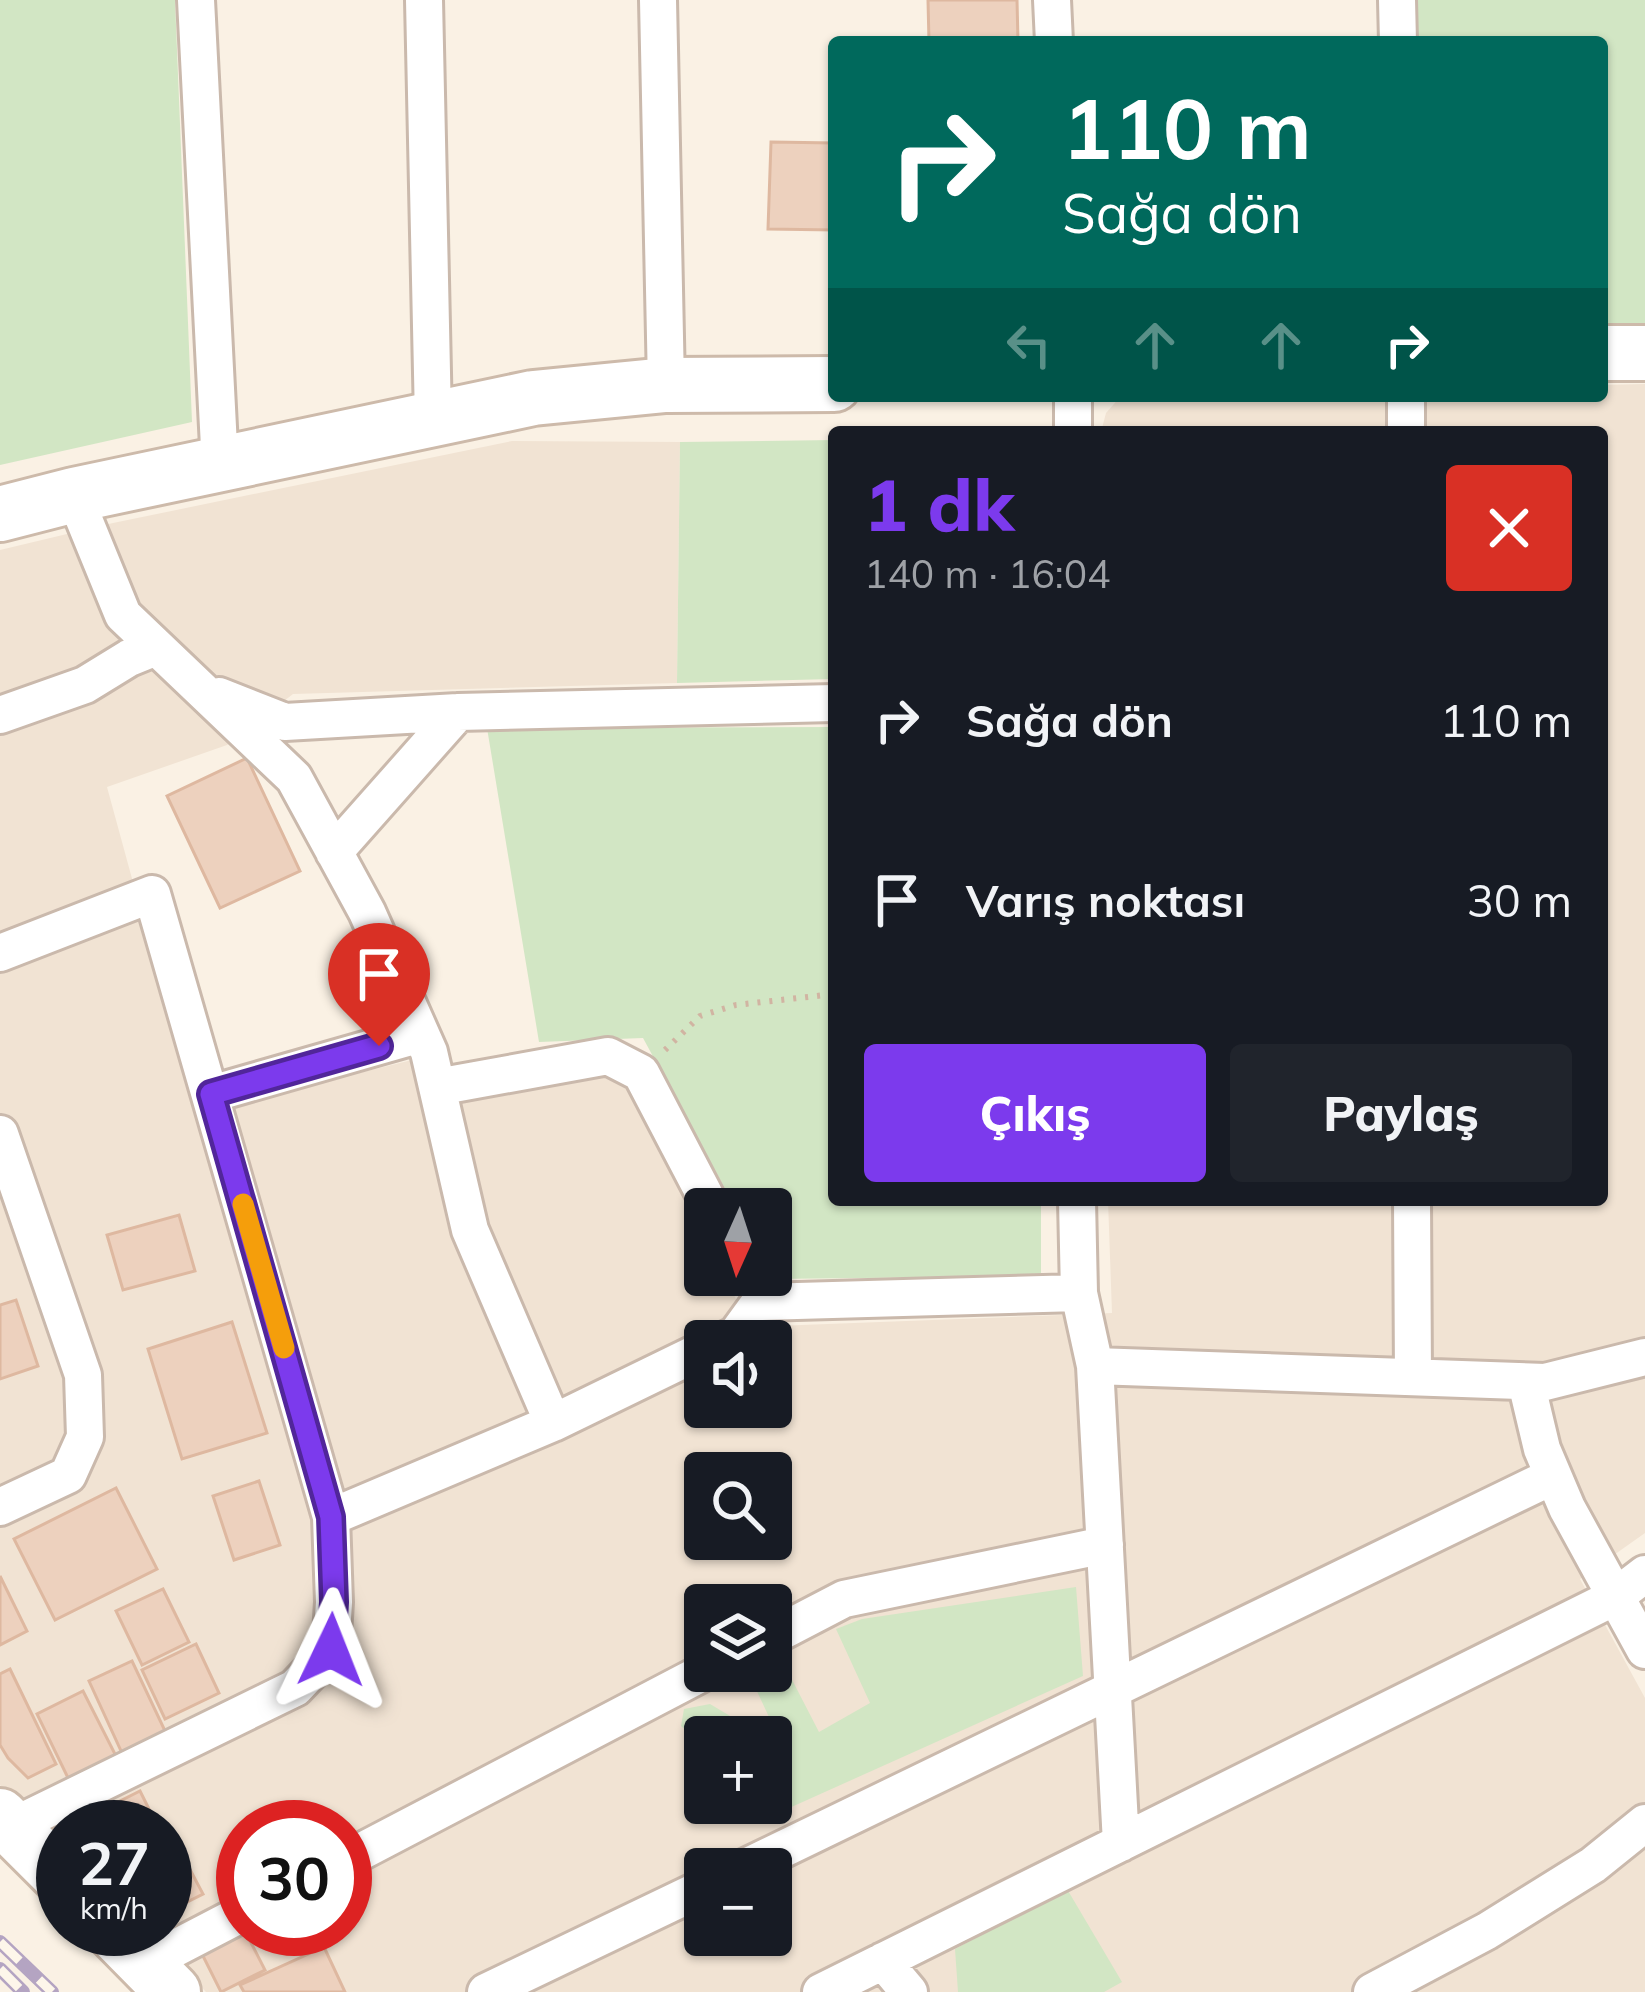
<!DOCTYPE html>
<html lang="tr">
<head>
<meta charset="utf-8">
<style>
	:root { --surface:#171b24; --page:#20242c; --text:#f1f3f6; --muted:#9ea1a6; --accent:#7c3aed }
	body { margin:0; font-family:Mulish,sans-serif; background:var(--page); color:var(--text); height:100vh; display:flex; flex-direction:column; font-size:45px; white-space:nowrap }
	* { box-sizing:border-box; margin:0 }
	p { font-size:39px; color:var(--muted) }
	.icon { flex:none; width:66px; height:66px; fill:none; stroke:currentColor; stroke-width:2; stroke-linecap:round; stroke-linejoin:round }
	.map { position:relative; flex:1; overflow:hidden }
	.panel { position:absolute; left:828px; top:426px; width:780px; height:780px; display:flex; flex-direction:column; background:var(--surface); border-radius:12px; box-shadow:0 3px 9px #0004 }
	.panel>* { flex:none }
	.hud { position:absolute; left:828px; top:36px; width:780px; height:366px; border-radius:12px; box-shadow:0 3px 9px #0004; background:#00695c; color:#fff; overflow:hidden }
	.needle { width:78px; rotate:183deg }
	.buttons { position:absolute; left:684px; top:1188px; display:grid; gap:24px }
	.buttons a { display:grid; place-items:center; width:108px; height:108px; border-radius:12px; background:var(--surface); box-shadow:0 3px 9px #0004; font-size:60px }
	.speed { position:absolute; left:36px; top:1800px; display:flex; gap:24px; font-size:60px; font-weight:700; text-align:center }
	.speed>* { display:grid; place-content:center; width:156px; height:156px; border-radius:50%; background:var(--surface); box-shadow:0 3px 9px #0004; line-height:1 }
	.speed small { font-size:30px; font-weight:400 }
	.speed .limit { border:18px solid #d22; background:#fff; color:#111 }
	.pin { position:absolute; display:grid; place-items:center; width:102px; height:102px; color:#fff; margin:-123px -51px; border-radius:50% 50% 50% 0; rotate:-45deg; box-shadow:0 0 12px #0007 }
	.pin .icon { rotate:45deg }
	.me { position:absolute; width:132px; margin:-66px; rotate:2deg; stroke-linejoin:round; filter:drop-shadow(0 0 9px #0008) }
	.turn { display:flex; align-items:center; gap:42px; height:252px; padding:0 36px; font-size:54px }
	.turn .icon { width:156px; height:156px; stroke-width:2.5 }
	.turn b { display:block; font-size:84px; line-height:102px }
	.lanes { display:flex; align-items:center; height:114px; padding:0 36px; background:#0003; justify-content:center; gap:60px; direction:ltr }
	.lanes .off { opacity:.35 }
	.round { display:grid; place-items:center; flex:none; width:126px; height:126px; border-radius:12px; background:var(--page) }
	.overview { display:flex; align-items:center; justify-content:space-between; height:204px; padding:0 36px }
	h1 { font-size:72px; font-weight:800; line-height:90px; color:var(--accent) }
	.action { display:flex; gap:24px; margin-top:auto; padding:24px 36px }
	.action a { flex:1; height:138px; border-radius:12px; background:var(--accent); color:#fff; font-size:48px; font-weight:800; line-height:138px; text-align:center }
	.action a+a { background:var(--page); color:var(--text) }
	ul { padding:0; list-style:none }
	li { display:flex; align-items:center; gap:36px; height:180px; padding:0 36px }
	li div { flex:1 }
	li b { display:block; font-size:45px }
	li em { font-style:normal }
	.map>svg:first-child { display:block }
	.residential { fill:#f1e3d3; fill-rule:evenodd }
	.green { fill:#d2e6c4 }
	.building { fill:#edd1be; stroke:#deb8a0; stroke-width:3 }
	.lines { fill:none; stroke-linecap:round; stroke-linejoin:round }
	.street-casing { stroke:#cab9ac; stroke-width:42 }
	.secondary-casing { stroke:#cdbaaa; stroke-width:60 }
	.path { stroke:#d1b4a2; stroke-width:6; stroke-dasharray:3 9; stroke-linecap:butt }
	.street { stroke:#fff; stroke-width:36 }
	.secondary { stroke:#fff; stroke-width:54 }
	.rail-casing { stroke:#b4a4c2; stroke-width:14 }
	.rail { stroke:#fdf6ea; stroke-width:9; stroke-dasharray:27; stroke-linecap:butt }
	.route-casing { stroke:#51269a; stroke-width:30 }
	.route { stroke:#7c3aed; stroke-width:21 }
	.slow { stroke:#f59e0b; stroke-width:21 }
</style>
</head>
<body>
<div class="map">
<svg width="1645" height="1992" viewBox="0 0 1645 1992">
	<rect width="100%" height="100%" fill="#faf1e4"/>
	<path class="residential" d="M1645 384V1533L1580 1579 1645 1698V1992H206L144 1929H165V1827H63V1848L0 1785V550L113 523 512 441 680 442 677 683 293 694 227 745 107 787 196 1113 412 1060 429 1104 602 1075 635 1094 705 1237V1275H724L750 1327 1112 1313 1108 1200H1602V432H1101L1106 413 1121 396H1602V385ZM705 1341H771V1407H705ZM705 1473H771V1539H705ZM705 1605H771V1671H705ZM705 1737H771V1803H705ZM243 1827H345V1929H243ZM705 1869H771V1935H705Z"/>
	<path class="green" d="M0 0H175L192 422 0 465Z
		M1417 0H1645V324L1602 323V42H1418Z
		M834 440V679L677 683 680 442Z
		M834 727V1200H1041V1276L773 1279 771 1209H736L643 1038 539 1042 487 728Z
		M1076 1587 1083 1676 787 1809 771 1796V1737H705V1745L681 1726 684 1709 710 1704 757 1732 769 1717 754 1685 787 1670 819 1732 870 1703 836 1629 862 1619Z
		M1067 1889 1122 1982 1104 1992H958L955 1949Z"/>
	<path class="building" d="M928 0H1017L1018 42H929Z
		M771 142 834 143V230L768 229Z
		M247 758 300 871 220 908 167 796Z
		M179 1215 195 1271 123 1290 107 1235Z
		M16 1300 38 1366 0 1379V1305Z
		M232 1322 267 1433 182 1459 148 1349Z
		M259 1481 280 1545 234 1560 213 1496Z
		M116 1488 157 1569 55 1620 14 1539Z
		M0 1576 27 1631 0 1645Z
		M163 1589 189 1642 142 1665 116 1611Z
		M196 1644 219 1693 165 1719 142 1670Z
		M132 1661 166 1733 122 1753 89 1681Z
		M10 1669 56 1764 28 1778 8 1758 0 1745V1674Z
		M83 1691 116 1756 69 1780 37 1714Z
		M140 1791 158 1827 63 1829 57 1817 85 1803 92 1815Z
		M176 1843 203 1894 165 1913V1848Z
		M244 1929 265 1970 221 1992 199 1948Z
		M324 1947 345 1992H244L240 1985Z"/>
	<g class="lines">
		<defs>
			<path id="street" d="M196 0 220 466
				M424 0 433 419
				M658 0 666 385
				M1052 0 1054 42
				M1397 0 1398 42
				M1406 396V432
				M1073 432V396
				M74 495 123 615 294 778 367 912 429 1052 470 1230 553 1423
				M219 696 285 722 458 712 834 703
				M0 715 85 685 129 658 156 647
				M334 852 458 712
				M0 953 152 894 331 1517 334 1602 331 1650 295 1688 11 1827
				M437 1087 608 1056 641 1073 712 1209
				M211 1094 421 1034
				M0 1134 83 1375 85 1437 68 1475 0 1507
				M1077 1200 1079 1293 1095 1366 1121 1843
				M1412 1200 1413 1377
				M723 1341 736 1335 760 1302 1079 1293
				M1095 1366 1545 1382 1645 1357
				M1526 1382 1542 1449 1567 1508 1645 1650
				M331 1517 553 1423 705 1349
				M771 1637 844 1599 1105 1545
				M345 1860 706 1671
				M742 1869 1553 1476
				M883 1961 909 1992
				M145 1964 243 1913
				M486 1992 705 1887
				M821 1992 1615 1597 1645 1574
				M1372 1992 1487 1931 1593 1865 1645 1823"/>
			<path id="secondary" d="M1602 353H1645
				M0 514 74 495 533 398 666 385 834 384
				M0 1816 63 1879
				M111 1929 173 1992"/>
		</defs>
		<use href="#street" class="street-casing"/>
		<use href="#secondary" class="secondary-casing"/>
		<path class="path" d="M665 1050 700 1016 736 1005 834 994"/>
		<use href="#street" class="street"/>
		<use href="#secondary" class="secondary"/>
		<defs>
			<path id="rail" d="M0 1942 52 1992
				M0 1969 23 1992"/>
		</defs>
		<use href="#rail" class="rail-casing"/>
		<use href="#rail" class="rail"/>
	</g>
	<g class="lines">
		<defs>
			<path id="route" d="M331 1650 334 1602 331 1517 211 1094 379 1046"/>
		</defs>
		<use href="#route" class="route-casing"/>
		<use href="#route" class="route"/>
		<path class="slow" d="M243 1204 284 1348"/>
	</g>
</svg>
<div class="buttons">
<a><svg class="needle" viewBox="-14 -14 28 28"><path d="M0-13l5 13h-10z" fill="#e53935"/><path d="M0 13l5-13h-10z" fill="#9ea1a6"/></svg></a>
<a><svg class="icon" aria-label="sound" viewBox="0 0 24 24"><path d="M4 9h4l5-4v14l-5-4H4zM17 9q2 3 0 6"/></svg></a>
<a><svg class="icon" aria-label="search" viewBox="0 0 24 24"><circle cx="10" cy="10" r="6"/><path d="M15 15l6 6"/></svg></a>
<a><svg class="icon" aria-label="layers" viewBox="0 0 24 24"><path d="M12 4l9 5-9 5-9-5zM3 14l9 5 9-5"/></svg></a>
<a>+</a>
<a>−</a>
</div>
<div class="speed"><div>27<small>km/h</small></div><div class="limit">30</div></div>
<div class="pin" style="left:379px;top:1046px;background:#d93025"><svg class="icon" aria-label="arrive" viewBox="0 0 24 24"><path d="M6 21V4h12l-3 4 3 4H6"/></svg></div>
<svg class="me" style="left:331px;top:1650px" viewBox="-20 -20 40 40"><path d="M0-17L14 15 0 8-14 15z" fill="#7c3aed" stroke="#fff" stroke-width="4"/></svg>
<div class="hud">
<div class="turn"><svg class="icon" aria-label="right" viewBox="0 0 24 24"><path d="M7 20v-9h11M14 6l5 5-5 5"/></svg><div><b>110 m</b>Sağa dön</div></div>
<div class="lanes"><svg class="icon off" aria-label="left" viewBox="0 0 24 24"><path d="M17 20v-9H6M10 6l-5 5 5 5"/></svg><svg class="icon off" aria-label="ahead" viewBox="0 0 24 24"><path d="M12 20V5M6 11l6-6 6 6"/></svg><svg class="icon off" aria-label="ahead" viewBox="0 0 24 24"><path d="M12 20V5M6 11l6-6 6 6"/></svg><svg class="icon" aria-label="right" viewBox="0 0 24 24"><path d="M7 20v-9h11M14 6l5 5-5 5"/></svg></div>
</div>
<section class="panel">
<div class="overview"><div><h1>1 dk</h1><p>140 m · 16:04</p></div><a class="round" style="background:#d93025;color:#fff"><svg class="icon" aria-label="close" viewBox="0 0 24 24"><path d="M6 6l12 12M18 6L6 18"/></svg></a></div>
<ul>
<li><svg class="icon" aria-label="right" viewBox="0 0 24 24"><path d="M7 20v-9h11M14 6l5 5-5 5"/></svg><div><b>Sağa dön</b></div><em>110 m</em></li>
<li><svg class="icon" aria-label="arrive" viewBox="0 0 24 24"><path d="M6 21V4h12l-3 4 3 4H6"/></svg><div><b>Varış noktası</b></div><em>30 m</em></li>
</ul>
<div class="action"><a>Çıkış</a><a>Paylaş</a></div>
</section>
</div>
</body>
</html>
